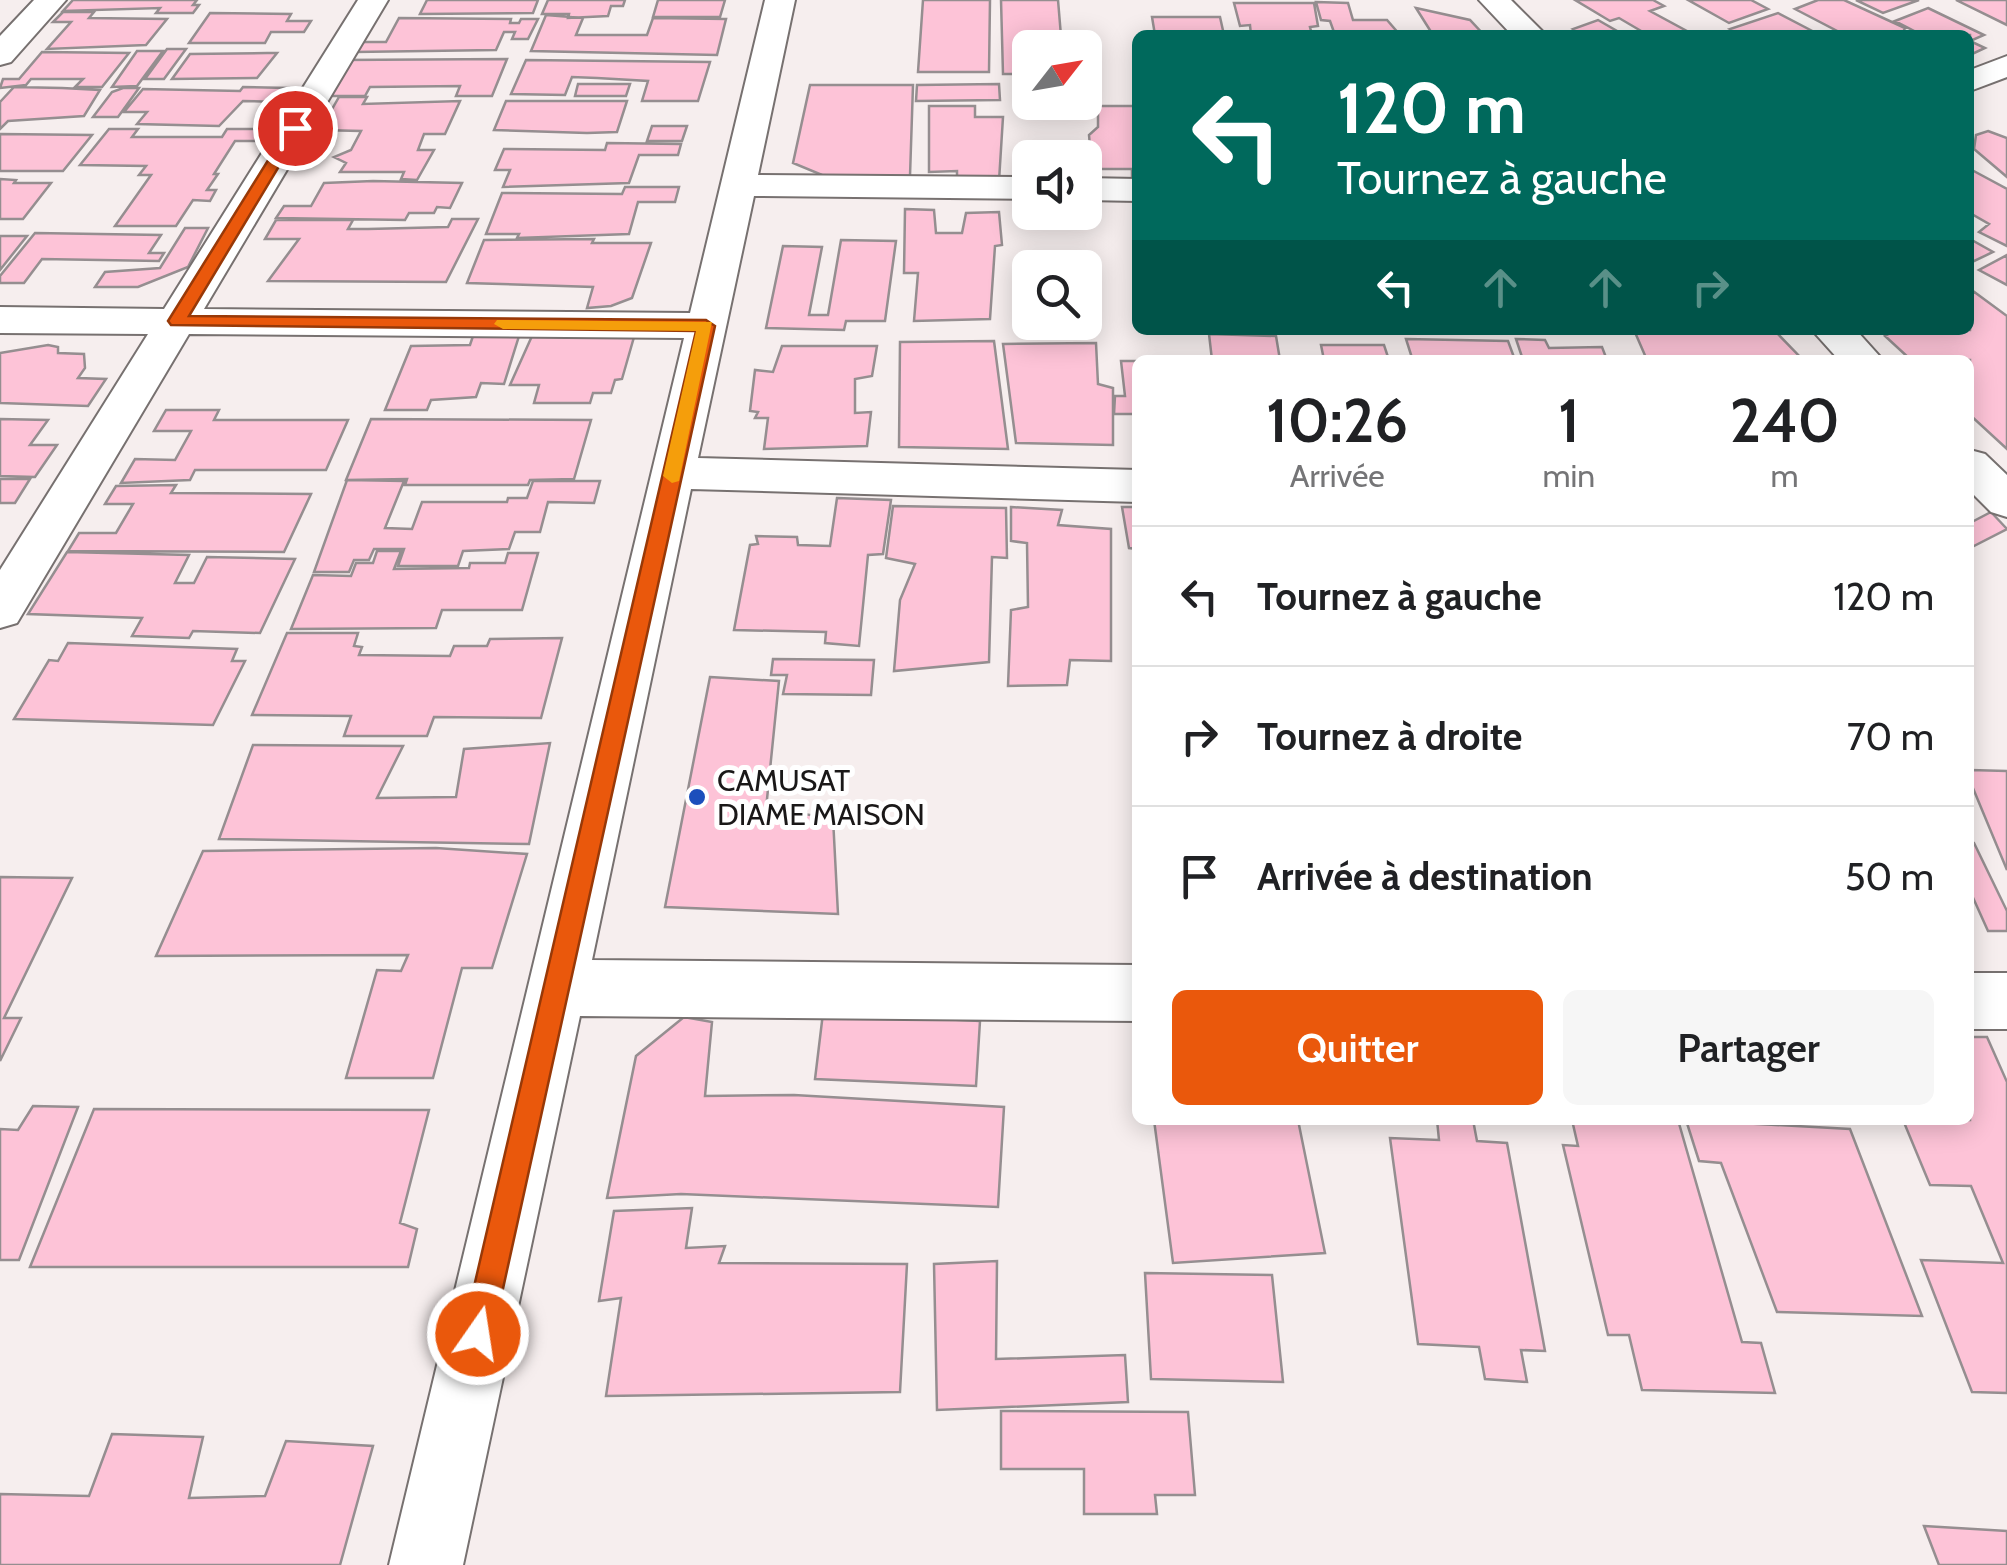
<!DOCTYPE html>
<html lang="fr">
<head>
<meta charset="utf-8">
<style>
	:root { --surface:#fff; --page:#f6f6f6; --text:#202124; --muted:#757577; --line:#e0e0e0; --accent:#ea580c }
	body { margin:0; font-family:Cabin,sans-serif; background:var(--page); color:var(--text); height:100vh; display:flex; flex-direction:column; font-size:38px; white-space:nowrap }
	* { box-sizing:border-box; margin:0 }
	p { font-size:32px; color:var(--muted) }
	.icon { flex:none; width:55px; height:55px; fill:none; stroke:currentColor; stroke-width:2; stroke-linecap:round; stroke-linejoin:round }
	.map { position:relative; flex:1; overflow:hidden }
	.details { position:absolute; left:1132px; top:355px; width:842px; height:770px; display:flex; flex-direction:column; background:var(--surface); border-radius:15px; box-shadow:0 5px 25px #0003 }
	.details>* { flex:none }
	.guide { position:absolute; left:1132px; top:30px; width:842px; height:305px; border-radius:15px; box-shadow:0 5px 25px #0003; background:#00695c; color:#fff; overflow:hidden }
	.needle { width:65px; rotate:59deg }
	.fabs { position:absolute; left:1012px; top:30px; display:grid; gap:20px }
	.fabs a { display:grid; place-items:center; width:90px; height:90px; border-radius:15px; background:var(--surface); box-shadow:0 5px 25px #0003; font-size:50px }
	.pin { position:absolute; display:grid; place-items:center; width:85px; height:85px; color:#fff; margin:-42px; border:5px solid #fff; border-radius:50%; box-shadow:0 2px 10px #0007 }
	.me { position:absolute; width:110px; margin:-55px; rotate:13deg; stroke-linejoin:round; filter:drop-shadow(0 0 8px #0008) }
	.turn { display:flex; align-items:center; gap:35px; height:210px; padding:0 40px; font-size:45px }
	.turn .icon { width:130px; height:130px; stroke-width:2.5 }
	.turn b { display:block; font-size:70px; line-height:85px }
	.lanes { display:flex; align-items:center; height:95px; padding:0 40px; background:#0003; justify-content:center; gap:50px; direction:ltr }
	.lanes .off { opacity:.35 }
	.eta { display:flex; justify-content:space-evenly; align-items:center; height:170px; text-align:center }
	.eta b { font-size:60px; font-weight:600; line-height:70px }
	.button { display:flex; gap:20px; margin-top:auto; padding:20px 40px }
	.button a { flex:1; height:115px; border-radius:15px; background:var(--accent); color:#fff; font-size:40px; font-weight:600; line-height:115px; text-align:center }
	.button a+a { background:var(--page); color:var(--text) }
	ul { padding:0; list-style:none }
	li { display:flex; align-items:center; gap:30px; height:140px; padding:0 40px; border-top:2px solid var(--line) }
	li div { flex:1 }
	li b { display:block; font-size:38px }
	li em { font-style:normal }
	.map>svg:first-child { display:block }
	.building { fill:#fdc3d7; stroke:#958e90; stroke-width:2.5 }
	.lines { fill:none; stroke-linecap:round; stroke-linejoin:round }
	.street-casing { stroke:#777170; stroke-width:4 }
	.street { fill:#fff; fill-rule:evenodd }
	.route { fill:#ea580c; stroke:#983908; stroke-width:2.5 }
	.slow { fill:#f59e0b }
	.poi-dot { fill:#1c4fbc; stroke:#fff; stroke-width:4 }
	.labels { text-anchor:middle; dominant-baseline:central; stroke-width:10; stroke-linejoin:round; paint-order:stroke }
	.poi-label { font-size:30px; fill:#1a1818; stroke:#fff; text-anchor:start }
</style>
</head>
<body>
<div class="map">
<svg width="2007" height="1565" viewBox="0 0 2007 1565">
	<rect width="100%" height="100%" fill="#f6eeee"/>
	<path class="building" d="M73 0H197L193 5H199L193 13H156L160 8 63 11Z
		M427 0H538L533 13 420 14Z
		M548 0H625L623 6H611L608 16 568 18 569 14H542Z
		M658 0H725L720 17H653Z
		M923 0H990L989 72H918Z
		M1001 0H1058L1062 48H1030V74H1003Z
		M1575 0H1653L1664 6 1650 11 1685 30 1648 35 1619 18 1610 21Z
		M1688 0H1751L1768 9 1729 23Z
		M1818 0H1844L1905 28 1902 35H1845L1795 9Z
		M1856 0H1919L1883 13Z
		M1956 0H2007V25Z
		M1316 2 1348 3 1353 20H1387L1400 35H1335L1330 21 1321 20Z
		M1234 3H1314L1318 26 1310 27 1312 35H1251L1250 25 1240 26Z
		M1416 8 1470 20 1484 35H1433Z
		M1928 8 1984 35 1970 41 1985 48 1970 55V35H1922L1895 21Z
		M63 12H94L89 18 167 19 146 45 47 49 71 22H53Z
		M210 13 291 14 287 21H311L304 32H271L265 43H189Z
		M1778 13 1820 35H1741L1730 29Z
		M546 15 583 18 576 35H647L653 18 726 19 717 55 531 51Z
		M1152 17H1220L1224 35H1155Z
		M399 18 511 19 510 23H519L521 19H538L528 39H512L515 32H504L496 50 356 52 362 42H386Z
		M1598 20 1624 35H1582L1573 29Z
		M167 49H186L164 79H145Z
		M137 51H163L137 86 112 87Z
		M42 52 129 53 102 87H75L83 79H31L26 85 0 88 3 79H19Z
		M267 53H277L257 78 172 79 190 54Z
		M507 59 492 96H456L460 86 370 87 365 96H318L339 60Z
		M526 60 710 62 698 101H642L648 81 597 78 572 77 565 95 511 94Z
		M578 84H630L626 96H575Z
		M999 84 1000 100 916 101 917 85Z
		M810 85H913L910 176 822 175 793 163Z
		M14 87 62 88 100 90 84 116 8 121 0 129V102Z
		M243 87 288 88 278 102 243 101 219 126 137 124 147 112H124L143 89 240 91Z
		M123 88H139L118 117H93L112 92Z
		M339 97H367L363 104 460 101 445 134H424L418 150H434L417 180 401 179 404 172H340L346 163 334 157 351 150 361 131 320 130Z
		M506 101H627L617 132 587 133 494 130Z
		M929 106H975V117H1003L999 181H957V171L929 172Z
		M1098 106H1138V178H1132V169H1092L1089 135 1098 127Z
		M652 126H687L682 141H647Z
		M109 129H138L132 137H222L227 129H262L255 141H235L214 174H218L207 190H216L210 201 193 200 176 226H115L151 175H139L146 166 80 165Z
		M1988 131 2007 138V177L1974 149 1976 135Z
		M0 134 92 135 63 171H0Z
		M607 143 681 144 678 155H639L629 183 503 187 510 170H495L504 149 605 150Z
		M1970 169 2007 189V246L1979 232 1989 224 1970 213Z
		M0 179 16 180 14 183H51L23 219H0Z
		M324 183 373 181 462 183 450 208 437 207 434 213H409L405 220 276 218 284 206H311Z
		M625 187H679L675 202H638L629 234 517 238 519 234H486L502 193 622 194Z
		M905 209 934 210 936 233H962L966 213 999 212 1002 245 995 246 990 319 914 321 918 273H904Z
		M452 219H478L446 282 268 281 299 239H265L276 220H353L348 229H368L448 227Z
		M185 228H208L188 267 138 287H95L105 272 160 268Z
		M35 233 161 235 149 253H164L159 261 42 259 24 283H0V276Z
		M0 236H27L0 270Z
		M594 239 592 243H651L632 298 611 306 587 308 593 287 467 283 484 240Z
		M1970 239 1993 252 1970 263Z
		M841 240 896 241 885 321H846L844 330 766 328 783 246 822 247 809 315H828Z
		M2007 255V285L1979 270Z
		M1973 291 2007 316V449L1970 415V360H1911L1885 336 1896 330H1970Z
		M1634 330H1774L1803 360H1647Z
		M1209 334 1276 336 1280 360H1212Z
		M473 336H519L504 384 481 383 476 397 431 400 427 410H385L411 346 470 345Z
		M532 336 634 337 622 379 615 380 611 393H593L590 403H534L539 385H510Z
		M1406 339 1508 341 1515 360 1412 358Z
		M1516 339 1545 340 1549 348 1602 347 1607 360H1523Z
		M994 341 1008 449 899 447 900 342Z
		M1096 343 1098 384 1113 388V445L1016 443 1003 344Z
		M48 345 58 347V353L84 354 85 368 78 378 106 379 88 406 0 403V353Z
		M1321 345H1384L1389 360H1324Z
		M782 346H877L872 376 855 379V413L871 412 867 446 764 449 768 418H755L758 412 750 411 755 370 773 372Z
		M1121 361H1138V414H1114L1115 396H1125Z
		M166 410H219L214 420H348L326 470H195L190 480 121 483 135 459 175 460 191 431H154Z
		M0 419 48 420 30 445H57L35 477 0 476Z
		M371 419 591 420 574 479 530 480 528 485H405L407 479 346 480Z
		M0 479H30L15 503H0Z
		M347 480 404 481 385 528 412 529 422 502H507L508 498H527L533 481H600L594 503 548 502 540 532H515L509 549 463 551 458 566H398L404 549H374L369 560H354L349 572H314Z
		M176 485 171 493 311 494 284 552 68 551 79 533H116L133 504H105L116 486Z
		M837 498 891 500 883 554 868 555 859 646 825 643 826 632 734 630 750 545 758 544 756 536 797 537 798 545 830 546Z
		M893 506 1006 508 1007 558 992 557 989 662 894 671 900 600 915 564 886 558Z
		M1011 507 1062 510 1058 525 1111 529V661L1070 660 1067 685 1008 686 1011 610 1028 607 1027 543 1011 541Z
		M1122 507H1138V549L1129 548Z
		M1991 512 2007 529 1970 548V523Z
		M377 551H401L394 569 469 568 470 563H505L508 553H538L522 610H442L436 628 291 629 313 575 351 576 356 563H373Z
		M67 552 189 555 175 583H194L207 557 295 559 260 633 193 631 189 638 132 636 142 618 28 614Z
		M287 633H358L354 646 362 647 359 655 450 656 454 646H487L490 639 562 638 541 718 434 717 427 736H344L351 716 252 715Z
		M68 643 237 649 232 661H245L213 725 14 719 49 660 58 661Z
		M773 659 874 660 871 695 783 694 787 675H771Z
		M710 677 779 681 766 809 833 818 838 914 665 907Z
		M550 743 529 844 219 839 253 745 403 746 377 798 456 797 464 749Z
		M1970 770 2007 771V870L1970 781Z
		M1970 843H1974L2007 911V931H1988L1970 891Z
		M436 848 527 854 492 968H462L433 1078H346L377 970 401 971 408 955 156 956 203 851Z
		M0 877 72 878 4 1018H21L0 1061Z
		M823 1013 980 1021 976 1086 815 1079Z
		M684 1017 712 1022 705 1096 794 1095 1004 1107 998 1207 681 1194 607 1198 636 1056Z
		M1970 1037H1987L2007 1082V1393L1972 1392 1921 1260 2003 1263 1971 1186 1930 1185 1903 1120H1970Z
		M33 1106 78 1107 19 1260H0V1129L18 1130Z
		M94 1109 429 1110 400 1223 417 1229 408 1267H30Z
		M1154 1120H1298L1325 1253 1173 1263Z
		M1437 1120H1473L1477 1141 1507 1143 1545 1351 1521 1350 1527 1382 1485 1379 1479 1347 1418 1344 1390 1138 1439 1140Z
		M1572 1120H1678L1742 1342 1761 1343 1775 1393 1642 1390 1629 1335H1608L1563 1145 1578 1146Z
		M1686 1120 1850 1129 1922 1316 1777 1312 1721 1163 1699 1161Z
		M692 1208 686 1248 725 1246 719 1263 907 1264 900 1392 606 1396 621 1298 599 1301 614 1211Z
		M997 1261 996 1359 1125 1355 1128 1402 937 1410 934 1264Z
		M1145 1273 1272 1275 1283 1382 1151 1379Z
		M1001 1411 1188 1412 1195 1495H1155L1157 1514H1084V1469H1001Z
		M112 1434 203 1437 189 1498 265 1496 286 1441 373 1446 340 1565H0V1494L89 1496Z
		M1924 1526 2007 1531V1565H1939Z"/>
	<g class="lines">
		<defs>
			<path id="street" d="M34 0H66L11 62 0 65V36Z
				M358 0H388L204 309 690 313 765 0H795L758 175 1030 177V199L754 196 698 458 1138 470V502L691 489 592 960 1138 965V1021L580 1016 463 1565H389L684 338 189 334 17 623 0 628V570L148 334 0 333V307L164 309Z
				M1479 0H1511L1546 35H1512Z
				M2007 56V77L1970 91V70Z
				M1085 178 1138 179V201L1085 200Z
				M1812 330H1856L1883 360H1839Z
				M1970 450 1985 454 2007 475V517L1991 512 1970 491Z
				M1970 973H2007V1029H1970Z"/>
		</defs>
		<use href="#street" class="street-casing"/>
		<use href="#street" class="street"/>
	</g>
	<path class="route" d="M290 125 302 128 189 316 706 320 715 326 493 1334 488 1345 478 1349 467 1345 463 1334 696 331 171 325 168 321Z"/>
	<path class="slow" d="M497 320 712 322 679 481 672 483 663 476 696 331 503 329 494 324Z"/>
	<circle class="poi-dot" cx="697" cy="797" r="10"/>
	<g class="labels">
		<g class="poi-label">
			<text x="717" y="780">CAMUSAT<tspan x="717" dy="34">DIAME MAISON</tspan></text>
		</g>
	</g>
</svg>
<div class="fabs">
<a><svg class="needle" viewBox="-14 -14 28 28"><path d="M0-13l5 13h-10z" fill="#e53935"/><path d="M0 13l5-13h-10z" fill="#757577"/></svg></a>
<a><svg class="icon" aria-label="sound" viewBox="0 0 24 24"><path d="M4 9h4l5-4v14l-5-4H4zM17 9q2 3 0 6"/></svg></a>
<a><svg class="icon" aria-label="search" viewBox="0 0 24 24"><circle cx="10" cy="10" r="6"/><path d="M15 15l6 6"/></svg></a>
</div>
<div class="pin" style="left:295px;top:128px;background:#d93025"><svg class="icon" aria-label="arrive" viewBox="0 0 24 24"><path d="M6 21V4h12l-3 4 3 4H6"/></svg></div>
<svg class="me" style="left:478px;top:1334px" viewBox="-20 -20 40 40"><circle r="17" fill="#ea580c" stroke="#fff" stroke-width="3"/><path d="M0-11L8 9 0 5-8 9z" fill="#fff"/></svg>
<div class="guide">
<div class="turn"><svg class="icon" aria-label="left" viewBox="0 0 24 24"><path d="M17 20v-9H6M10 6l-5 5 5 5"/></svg><div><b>120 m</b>Tournez à gauche</div></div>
<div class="lanes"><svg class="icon" aria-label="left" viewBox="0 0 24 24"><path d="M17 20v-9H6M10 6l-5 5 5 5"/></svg><svg class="icon off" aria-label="ahead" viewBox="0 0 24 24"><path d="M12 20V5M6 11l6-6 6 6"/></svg><svg class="icon off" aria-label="ahead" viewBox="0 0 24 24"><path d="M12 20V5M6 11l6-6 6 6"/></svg><svg class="icon off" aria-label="right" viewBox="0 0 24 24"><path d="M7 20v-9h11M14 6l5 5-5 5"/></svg></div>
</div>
<section class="details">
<div class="eta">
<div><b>10:26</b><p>Arrivée</p></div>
<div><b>1</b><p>min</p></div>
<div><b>240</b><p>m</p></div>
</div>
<ul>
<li><svg class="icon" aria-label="left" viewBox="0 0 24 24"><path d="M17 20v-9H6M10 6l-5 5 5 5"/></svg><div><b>Tournez à gauche</b></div><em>120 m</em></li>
<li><svg class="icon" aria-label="right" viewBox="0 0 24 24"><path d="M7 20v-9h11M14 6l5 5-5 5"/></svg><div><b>Tournez à droite</b></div><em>70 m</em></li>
<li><svg class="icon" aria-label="arrive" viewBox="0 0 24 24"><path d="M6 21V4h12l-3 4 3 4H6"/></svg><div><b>Arrivée à destination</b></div><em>50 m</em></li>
</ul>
<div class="button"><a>Quitter</a><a>Partager</a></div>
</section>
</div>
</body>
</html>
